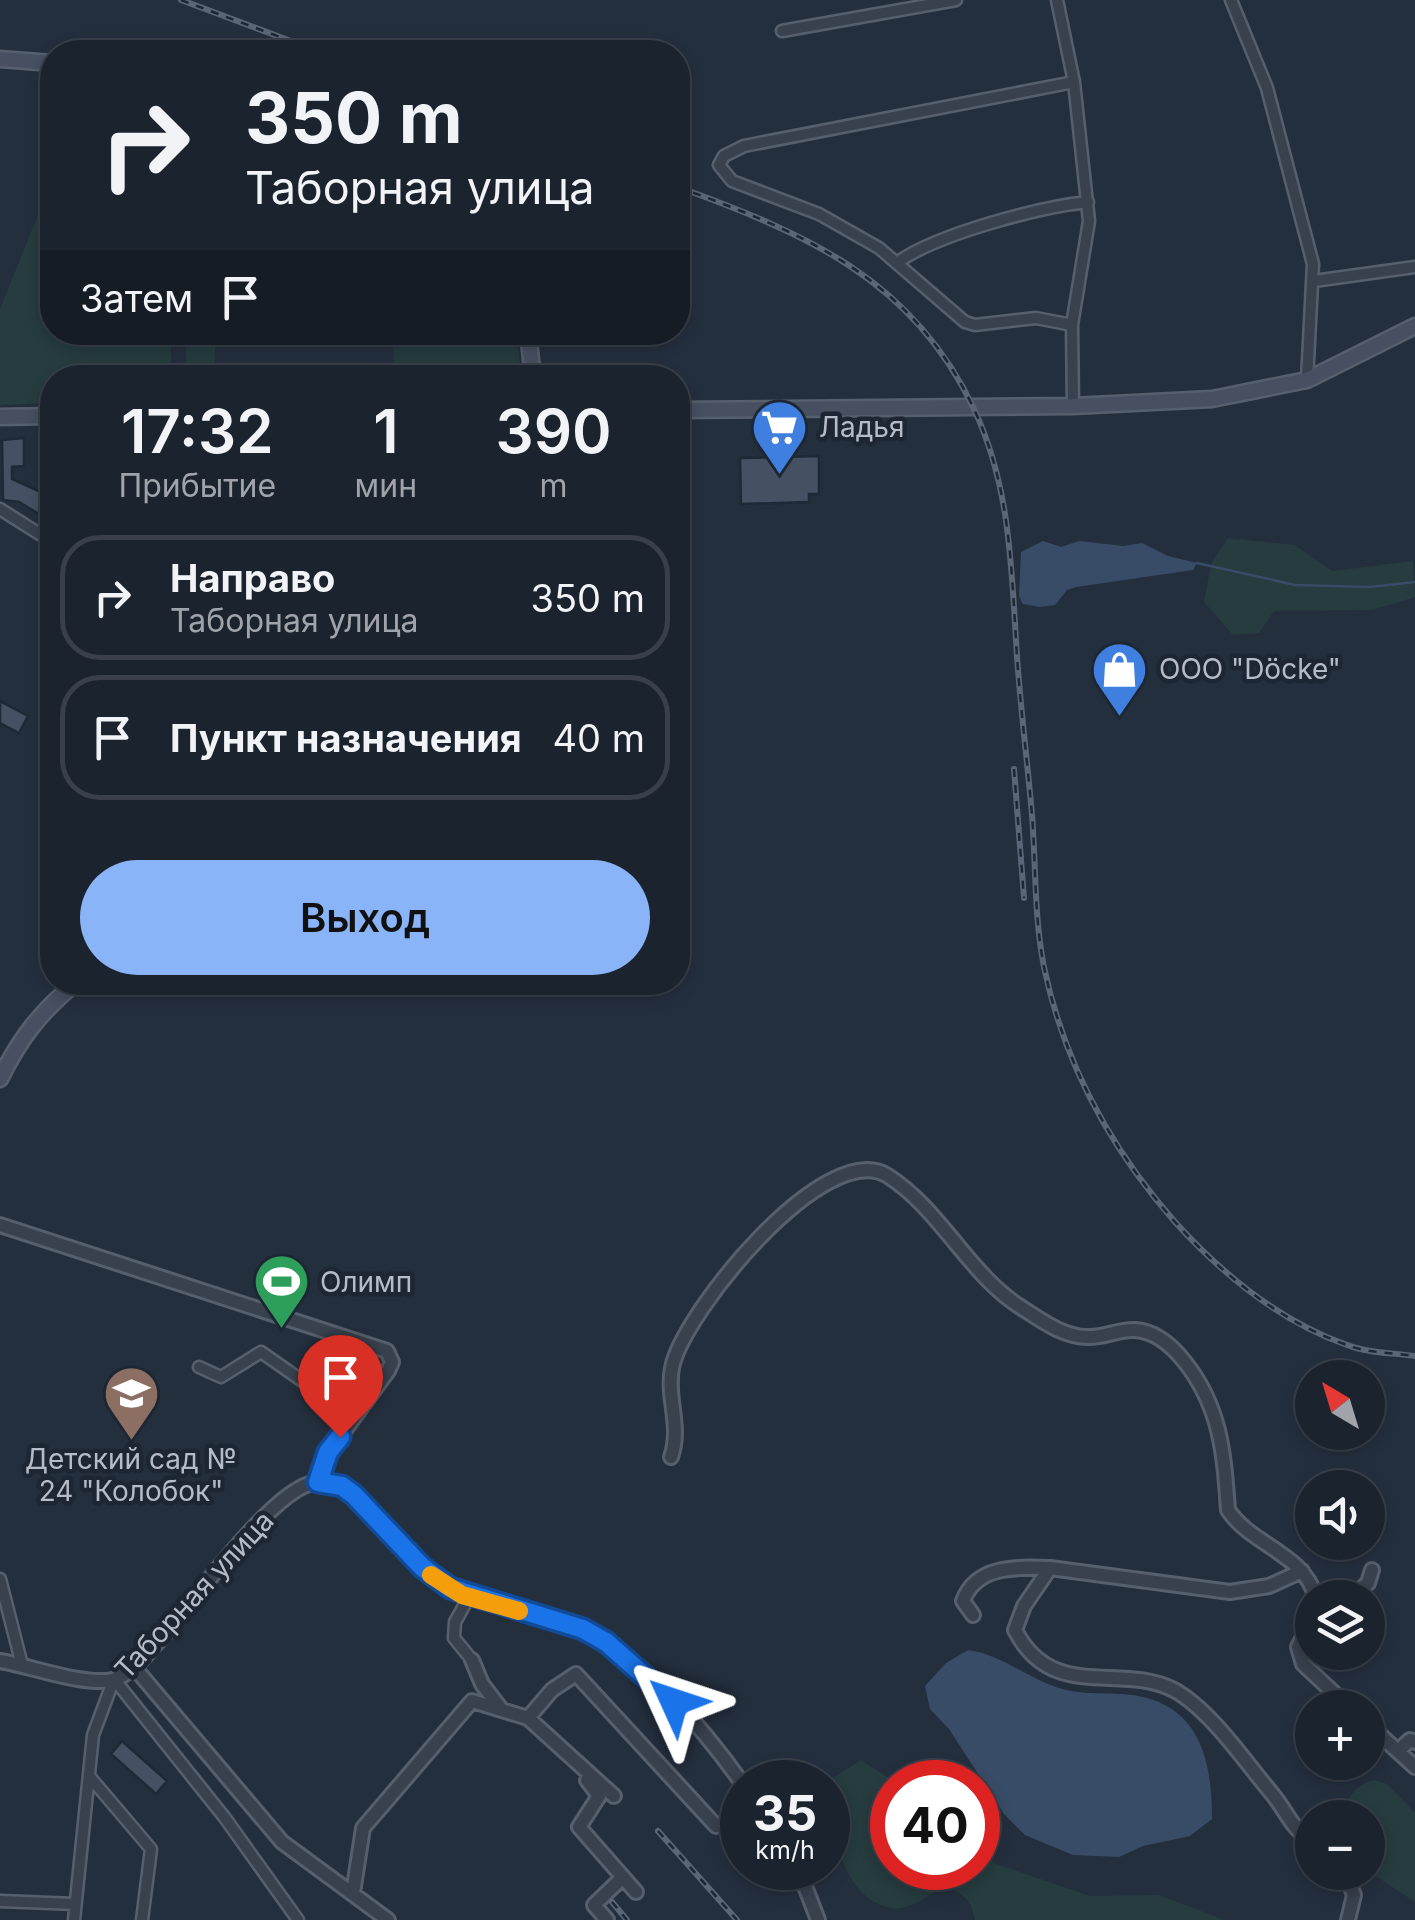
<!DOCTYPE html>
<html lang="ru">
<head>
<meta charset="utf-8">
<style>
	:root { --surface:#1b232e; --page:#242b36; --text:#f1f3f6; --muted:#a0a4aa; --line:#39404a; --accent:#8ab4f8 }
	body { margin:0; font-family:Inter,sans-serif; background:var(--page); color:var(--text); height:100vh; display:flex; flex-direction:column; font-size:38px; white-space:nowrap }
	* { box-sizing:border-box; margin:0 }
	p { font-size:32px; color:var(--muted) }
	.icon { flex:none; width:55px; height:55px; fill:none; stroke:currentColor; stroke-width:2; stroke-linecap:round; stroke-linejoin:round }
	.map { position:relative; flex:1; overflow:hidden }
	.panel { position:absolute; left:40px; top:365px; width:650px; height:630px; display:flex; flex-direction:column; background:var(--surface); border-radius:40px; box-shadow:0 5px 15px #0003,0 0 0 2px var(--line) }
	.panel>* { flex:none }
	.hud { position:absolute; left:40px; top:40px; width:650px; height:305px; border-radius:40px; box-shadow:0 5px 15px #0003,0 0 0 2px var(--line); background:#1b232e; color:var(--text); overflow:hidden }
	.needle { width:65px; rotate:322deg }
	.fabs { position:absolute; left:1295px; top:1360px; display:grid; gap:20px }
	.fabs a { display:grid; place-items:center; width:90px; height:90px; border-radius:50%; background:var(--surface); box-shadow:0 5px 15px #0003,0 0 0 2px var(--line); font-size:50px }
	.speed { position:absolute; left:720px; top:1760px; display:flex; gap:20px; font-size:50px; font-weight:700; text-align:center }
	.speed>* { display:grid; place-content:center; width:130px; height:130px; border-radius:50%; background:var(--surface); box-shadow:0 5px 15px #0003,0 0 0 2px var(--line); line-height:1 }
	.speed small { font-size:25px; font-weight:400 }
	.speed .limit { border:15px solid #d22; background:#fff; color:#111 }
	.pin { position:absolute; display:grid; place-items:center; width:85px; height:85px; color:#fff; margin:-102px -42px; border-radius:50% 50% 50% 0; rotate:-45deg; box-shadow:0 0 10px #0007 }
	.pin .icon { rotate:45deg }
	.me { position:absolute; width:110px; margin:-55px; rotate:312deg; stroke-linejoin:round; filter:drop-shadow(0 0 8px #0008) }
	.turn { display:flex; align-items:center; gap:35px; height:210px; padding:0 40px; font-size:45px }
	.turn .icon { width:130px; height:130px; stroke-width:2.5 }
	.turn b { display:block; font-size:70px; line-height:85px }
	.then { display:flex; align-items:center; height:95px; padding:0 40px; background:#0003; gap:20px; font-size:38px }
	.eta { display:flex; justify-content:space-evenly; align-items:center; height:170px; text-align:center }
	.eta b { font-size:60px; font-weight:600; line-height:70px }
	.action { display:flex; gap:20px; margin-top:auto; padding:20px 40px }
	.action a { flex:1; height:115px; border-radius:60px; background:var(--accent); color:#111; font-size:40px; font-weight:600; line-height:115px; text-align:center }
	ul { padding:0; list-style:none }
	li { display:flex; align-items:center; gap:30px; height:125px; margin:0 20px 15px; padding:0 20px; border:5px solid var(--line); border-radius:40px }
	li div { flex:1 }
	li b { display:block; font-size:38px }
	li em { font-style:normal }
	.map>svg:first-child { display:block }
	.green { fill:#263c3f }
	.water { fill:#394c67 }
	.lines { fill:none; stroke-linecap:round; stroke-linejoin:round }
	.stream { stroke:#394c67; stroke-width:2.5 }
	.building { fill:#455162; stroke:#1f2835; stroke-width:2.5 }
	.minor-casing { stroke:#565f6c; stroke-width:15 }
	.tertiary-casing { stroke:#565f6c; stroke-width:18 }
	.secondary-casing { stroke:#565f6c; stroke-width:19 }
	.minor { stroke:#38414e; stroke-width:10 }
	.tertiary { stroke:#38414e; stroke-width:12 }
	.secondary { stroke:#465061; stroke-width:14 }
	.rail-casing { stroke:#5a6575; stroke-width:6 }
	.rail { stroke:#1d2633; stroke-width:2.5; stroke-dasharray:8; stroke-linecap:butt }
	.route-casing { stroke:#114b97; stroke-width:25 }
	.route { stroke:#1a73e8; stroke-width:18 }
	.slow { stroke:#f59e0b; stroke-width:18 }
	.labels { text-anchor:middle; dominant-baseline:central; stroke-width:9; stroke-linejoin:round; paint-order:stroke }
	.poi-label { font-size:28px; fill:#b4bcc9; stroke:#1d2633; text-anchor:start }
	.street-label { font-size:28px; fill:#b4bcc9; stroke:#1d2633 }
</style>
</head>
<body>
<div class="map">
<svg width="1415" height="1920" viewBox="0 0 1415 1920">
	<rect width="100%" height="100%" fill="#242f3e"/>
	<path class="green" d="M52 180V332L171 333V377L52 378V403L0 405V309Z
		M186 333H215V377H186Z
		M393 333H517L521 377H394Z
		M1228 538 1295 545 1332 571 1413 561 1415 597 1372 610 1274 611 1259 633 1233 635 1204 602 1211 564Z
		M861 1760 895 1782 892 1868H978V1852L996 1864 1090 1896 1159 1895 1224 1920H975C971 1898 963 1893 943 1887 928 1896 909 1911 892 1908 839 1899 830 1822 830 1780Z
		M1374 1780 1387 1784 1415 1813V1902L1368 1871V1818L1342 1817C1347 1798 1354 1785 1374 1780Z"/>
	<path class="water" d="M1043 541 1061 547 1079 541 1123 546 1142 543 1168 556 1197 563 1193 570 1076 587 1067 590 1055 605 1039 607 1023 604 1019 596 1021 552Z
		M968 1650C1004 1655 1030 1681 1066 1690 1091 1696 1119 1691 1143 1697 1203 1711 1212 1767 1212 1819L1190 1836 1143 1846 1119 1857 1073 1855 1025 1835 1004 1814 949 1729 930 1709 925 1686 946 1663Z"/>
	<g class="lines">
		<path class="stream" d="M1197 563 1295 585 1370 587 1415 582"/>
	</g>
	<path class="building" d="M24 438V466L12 467V479L52 497 44 517 19 502 3 500 2 440Z
		M819 456V494H809V502L741 504 740 458Z
		M0 701 28 716 19 733 0 723Z
		M122 1741 167 1781 156 1794 111 1754Z"/>
	<g class="lines">
		<defs>
			<path id="minor" d="M1057 0 1074 82 1089 221 1072 325 1073 406
				M1231 0 1267 88 1313 264 1307 380
				M782 31 956 0
				M898 262C938 234 1039 207 1088 202
				M1314 281 1415 267
				M1072 325 1036 318 975 325 965 322 879 248 819 214 732 181 719 165 724 156 744 146 1074 82
				M0 509 52 542
				M199 1367 221 1377 261 1352 354 1417
				M0 1579 22 1665
				M469 1597 455 1622 454 1638 472 1660
				M114 1679 225 1818 298 1920
				M89 1776 151 1849 142 1920
				M0 1901 75 1904
				M74 1920 93 1735 114 1679"/>
			<path id="tertiary" d="M0 1225 387 1351 392 1362 388 1371 328 1453 318 1482
				M671 1457C682 1426 666 1398 672 1368 682 1314 826 1136 888 1176 941 1210 969 1275 1022 1308 1042 1321 1065 1338 1090 1337 1105 1337 1120 1329 1135 1330 1155 1331 1172 1346 1184 1361 1221 1407 1224 1454 1228 1510 1252 1546 1304 1553 1316 1598
				M1302 1571 1269 1586 1230 1592 1050 1568 1024 1606 1015 1630C1052 1703 1121 1662 1174 1690 1209 1709 1244 1760 1269 1790 1288 1812 1288 1824 1312 1843
				M1351 1598 1368 1583 1372 1570
				M973 1615 963 1601C976 1565 1017 1567 1050 1568
				M1312 1619 1298 1647 1303 1664 1350 1708
				M472 1660 482 1684 501 1709
				M0 1661C30 1666 84 1686 112 1680 131 1675 145 1656 158 1642 191 1605 266 1498 309 1484 354 1469 400 1549 430 1575 480 1616 553 1606 606 1642 660 1678 705 1731 742 1783
				M134 1667 282 1842 388 1920
				M528 1718 552 1690 576 1674 716 1826
				M1368 1724 1415 1767
				M1398 1751 1410 1740 1415 1742
				M587 1780 599 1796 579 1827 636 1892
				M798 1868 818 1920
				M1345 1872 1354 1895 1348 1920
				M353 1893 363 1828 472 1701 528 1718 614 1796
				M607 1920 594 1905 623 1877"/>
			<path id="secondary" d="M0 59 52 63
				M528 332 533 378
				M678 410 1073 406 1212 399 1307 380 1415 326
				M0 417 52 416
				M0 1079C20 1038 41 1011 77 982"/>
		</defs>
		<use href="#minor" class="minor-casing"/>
		<use href="#tertiary" class="tertiary-casing"/>
		<use href="#secondary" class="secondary-casing"/>
		<use href="#minor" class="minor"/>
		<use href="#tertiary" class="tertiary"/>
		<use href="#secondary" class="secondary"/>
		<defs>
			<path id="rail" d="M181 0 320 52
				M678 187C804 233 912 278 974 409 1009 484 1011 559 1016 640 1019 698 1027 756 1032 815 1036 865 1034 917 1044 967 1064 1063 1111 1149 1175 1222 1223 1275 1279 1321 1347 1345 1367 1353 1394 1353 1415 1356
				M1014 769 1024 898
				M658 1831 737 1920
				M612 1902 627 1920"/>
		</defs>
		<use href="#rail" class="rail-casing"/>
		<use href="#rail" class="rail"/>
	</g>
	<g class="lines">
		<defs>
			<path id="route" d="M340 1437 328 1452 318 1482 342 1486 354 1495 422 1567 450 1588 583 1629 606 1642 674 1702"/>
		</defs>
		<use href="#route" class="route-casing"/>
		<use href="#route" class="route"/>
		<path class="slow" d="M431 1575 462 1595 519 1611"/>
	</g>
	<defs>
		<symbol id="supermarket-pin" viewBox="-11 -11 22 30"><path d="M0 17L-7.5 6A9.5 9.5 0 1 1 7.5 6Z" fill="#3f7fe0" stroke="#1d2633"/><path d="M-6-5.5h2.5l.6 2H6L4.5 2H-2.5L-4.4-4H-6ZM-1.5 3.2a1.3 1.3 0 1 0 .1 0ZM3 3.2a1.3 1.3 0 1 0 .1 0Z" fill="#fff"/></symbol>
		<symbol id="shop-pin" viewBox="-11 -11 22 30"><path d="M0 17L-7.5 6A9.5 9.5 0 1 1 7.5 6Z" fill="#3f7fe0" stroke="#1d2633"/><path d="M-5-2.5h2.3a2.7 3.5 0 0 1 5.4 0H5L5.5 6h-11ZM-1.5-2.5h3a1.5 2.3 0 0 0-3 0Z" fill="#fff"/></symbol>
		<symbol id="stadium-pin" viewBox="-11 -11 22 30"><path d="M0 17L-7.5 6A9.5 9.5 0 1 1 7.5 6Z" fill="#2e9e5b" stroke="#1d2633"/><path d="M0-5a6.5 5 0 1 0 0 10a6.5 5 0 1 0 0-10ZM-3.5-1.8h7v3.6h-7Z" fill="#fff"/></symbol>
		<symbol id="school-pin" viewBox="-11 -11 22 30"><path d="M0 17L-7.5 6A9.5 9.5 0 1 1 7.5 6Z" fill="#8d6e63" stroke="#1d2633"/><path d="M0-5L7-2L0 1L-7-2ZM-4 1L0 2.5L4 1V4Q0 6-4 4Z" fill="#fff"/></symbol>
	</defs>
	<g fill-rule="evenodd">
		<use href="#supermarket-pin" x="748" y="396" width="63" height="86"/>
		<use href="#shop-pin" x="1088" y="638" width="63" height="86"/>
		<use href="#stadium-pin" x="250" y="1250" width="63" height="86"/>
		<use href="#school-pin" x="100" y="1362" width="63" height="86"/>
	</g>
	<g class="labels">
		<g class="poi-label">
			<text x="819" y="427">Ладья</text>
			<text x="1159" y="669">ООО "Döcke"</text>
			<text x="320" y="1282">Олимп</text>
			<text x="131" y="1459" text-anchor="middle">Детский сад №<tspan x="131" dy="32">24 "Колобок"</tspan></text>
		</g>
		<g class="street-label">
			<text transform="translate(194 1595) rotate(-47)">Таборная улица</text>
		</g>
	</g>
</svg>
<div class="fabs">
<a><svg class="needle" viewBox="-14 -14 28 28"><path d="M0-13l5 13h-10z" fill="#e53935"/><path d="M0 13l5-13h-10z" fill="#a0a4aa"/></svg></a>
<a><svg class="icon" aria-label="sound" viewBox="0 0 24 24"><path d="M4 9h4l5-4v14l-5-4H4zM17 9q2 3 0 6"/></svg></a>
<a><svg class="icon" aria-label="layers" viewBox="0 0 24 24"><path d="M12 4l9 5-9 5-9-5zM3 14l9 5 9-5"/></svg></a>
<a>+</a>
<a>−</a>
</div>
<div class="speed"><div>35<small>km/h</small></div><div class="limit">40</div></div>
<div class="pin" style="left:340px;top:1437px;background:#d93025"><svg class="icon" aria-label="arrive" viewBox="0 0 24 24"><path d="M6 21V4h12l-3 4 3 4H6"/></svg></div>
<svg class="me" style="left:674px;top:1702px" viewBox="-20 -20 40 40"><path d="M0-17L14 15 0 8-14 15z" fill="#1a73e8" stroke="#fff" stroke-width="4"/></svg>
<div class="hud">
<div class="turn"><svg class="icon" aria-label="right" viewBox="0 0 24 24"><path d="M7 20v-9h11M14 6l5 5-5 5"/></svg><div><b>350 m</b>Таборная улица</div></div>
<div class="then">Затем<svg class="icon" aria-label="arrive" viewBox="0 0 24 24"><path d="M6 21V4h12l-3 4 3 4H6"/></svg></div>
</div>
<section class="panel">
<div class="eta">
<div><b>17:32</b><p>Прибытие</p></div>
<div><b>1</b><p>мин</p></div>
<div><b>390</b><p>m</p></div>
</div>
<ul>
<li><svg class="icon" aria-label="right" viewBox="0 0 24 24"><path d="M7 20v-9h11M14 6l5 5-5 5"/></svg><div><b>Направо</b><p>Таборная улица</p></div><em>350 m</em></li>
<li><svg class="icon" aria-label="arrive" viewBox="0 0 24 24"><path d="M6 21V4h12l-3 4 3 4H6"/></svg><div><b>Пункт назначения</b></div><em>40 m</em></li>
</ul>
<div class="action"><a>Выход</a></div>
</section>
</div>
</body>
</html>
